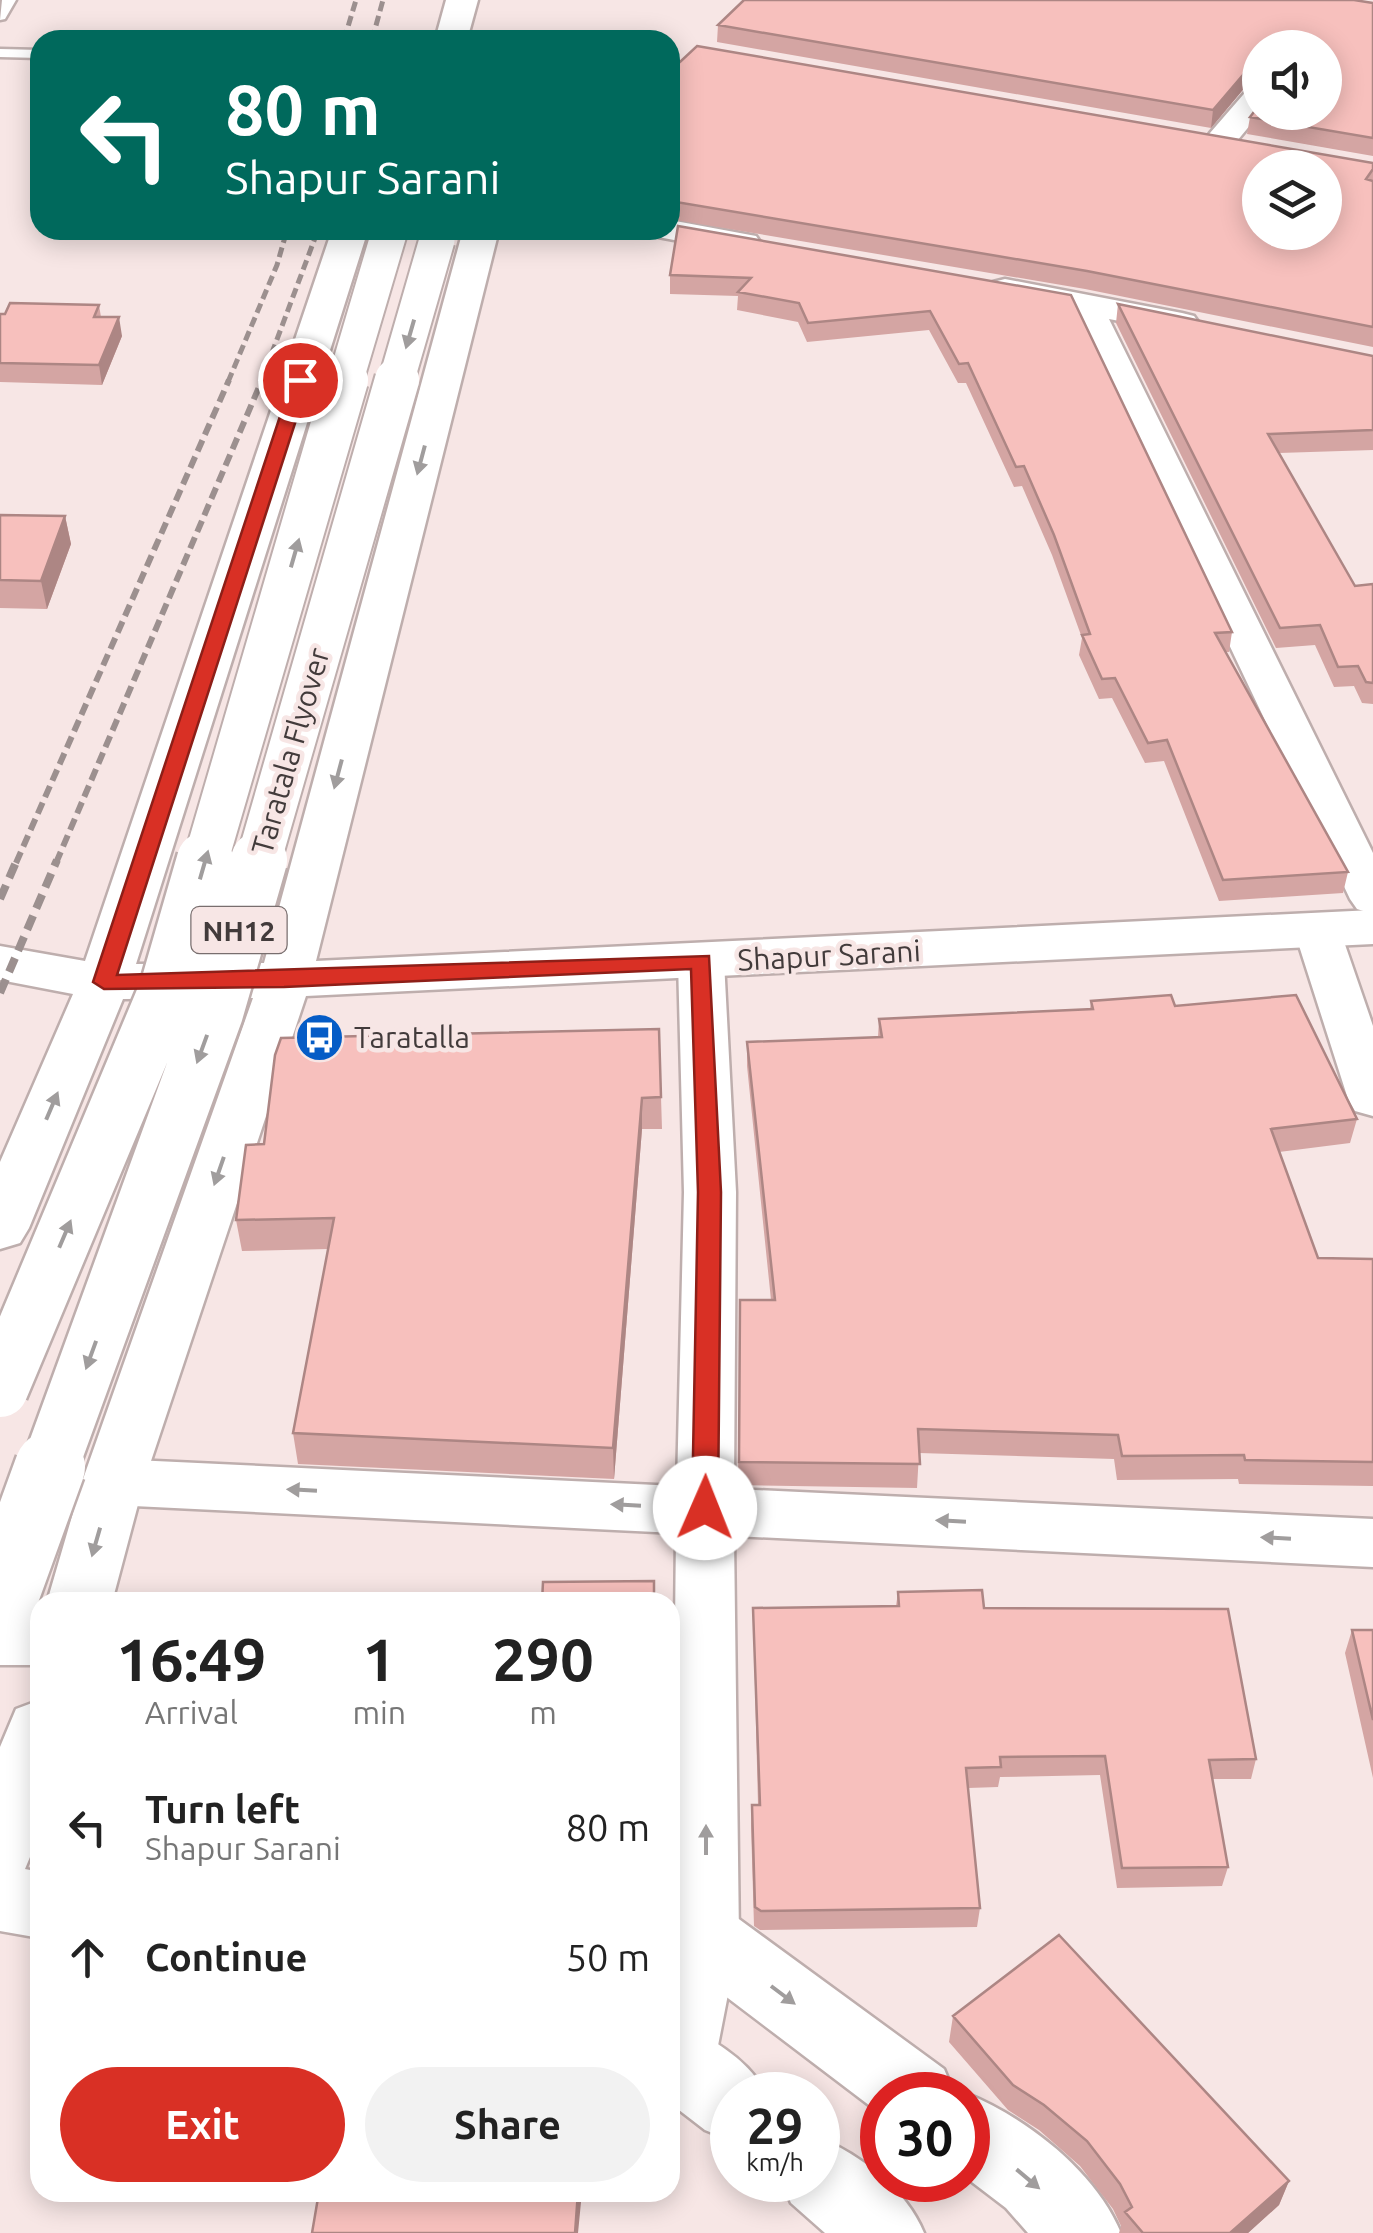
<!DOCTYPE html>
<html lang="en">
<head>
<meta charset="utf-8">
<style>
	:root { --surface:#fff; --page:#f2f2f2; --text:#222; --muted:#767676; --accent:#d93025 }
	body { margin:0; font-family:Ubuntu,sans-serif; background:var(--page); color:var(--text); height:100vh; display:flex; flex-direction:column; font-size:38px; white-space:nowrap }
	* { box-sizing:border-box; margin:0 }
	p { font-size:32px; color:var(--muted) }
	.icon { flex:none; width:55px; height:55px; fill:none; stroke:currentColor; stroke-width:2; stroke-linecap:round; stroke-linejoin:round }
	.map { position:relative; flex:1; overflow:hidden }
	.drawer { position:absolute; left:30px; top:1592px; width:650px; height:610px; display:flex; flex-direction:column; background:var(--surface); border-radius:30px; box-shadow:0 5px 25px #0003 }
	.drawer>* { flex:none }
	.top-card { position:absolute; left:30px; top:30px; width:650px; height:210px; border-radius:30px; box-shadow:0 5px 25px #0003; background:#00695c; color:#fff; overflow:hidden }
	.fabs { position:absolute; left:1242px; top:30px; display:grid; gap:20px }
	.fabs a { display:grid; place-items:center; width:100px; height:100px; border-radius:50%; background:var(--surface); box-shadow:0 5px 25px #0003; font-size:50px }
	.speed { position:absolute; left:710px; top:2072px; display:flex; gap:20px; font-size:50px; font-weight:700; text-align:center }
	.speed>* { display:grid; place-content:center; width:130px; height:130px; border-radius:50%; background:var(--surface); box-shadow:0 5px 25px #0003; line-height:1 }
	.speed small { font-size:25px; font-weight:400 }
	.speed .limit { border:15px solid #d22; background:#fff; color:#111 }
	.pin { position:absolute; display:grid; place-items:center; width:85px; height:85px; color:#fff; margin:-42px; border:5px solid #fff; border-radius:50%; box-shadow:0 2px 10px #0007 }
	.me { position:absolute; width:110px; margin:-55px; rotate:1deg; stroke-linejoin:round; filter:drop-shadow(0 0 8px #0008) }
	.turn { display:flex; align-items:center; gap:35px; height:210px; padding:0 30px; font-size:45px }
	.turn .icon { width:130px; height:130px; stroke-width:2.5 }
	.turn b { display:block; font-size:70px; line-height:85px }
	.eta { display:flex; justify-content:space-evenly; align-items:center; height:170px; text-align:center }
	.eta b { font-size:60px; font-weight:700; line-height:70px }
	.action { display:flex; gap:20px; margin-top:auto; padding:20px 30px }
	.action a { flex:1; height:115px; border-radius:60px; background:var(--accent); color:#fff; font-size:40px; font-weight:700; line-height:115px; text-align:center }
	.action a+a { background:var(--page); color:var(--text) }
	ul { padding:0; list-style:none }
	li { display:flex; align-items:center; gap:30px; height:130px; padding:0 30px }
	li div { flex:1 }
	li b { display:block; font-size:38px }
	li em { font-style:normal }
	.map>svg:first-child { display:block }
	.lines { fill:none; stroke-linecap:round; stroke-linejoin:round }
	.lane-casing { stroke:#beaead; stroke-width:5 }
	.street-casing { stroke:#beaead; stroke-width:5 }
	.secondary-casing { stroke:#beaead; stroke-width:5 }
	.highway-casing { stroke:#beaead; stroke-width:5 }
	.lane { fill:#fff; fill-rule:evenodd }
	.street { fill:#fff; fill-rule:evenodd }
	.secondary { fill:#fff; fill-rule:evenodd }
	.highway { fill:#fff; fill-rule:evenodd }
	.rail-far2 { stroke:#9c908f; stroke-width:5; stroke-dasharray:10 5; stroke-linecap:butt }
	.rail-far1 { stroke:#9c908f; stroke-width:6; stroke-dasharray:12 6; stroke-linecap:butt }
	.rail { stroke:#9c908f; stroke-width:8; stroke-dasharray:15 8; stroke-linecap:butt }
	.highway-bridge-far3-casing { stroke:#beaead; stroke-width:39; stroke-linecap:butt }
	.highway-bridge-far2-casing { stroke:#beaead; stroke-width:48; stroke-linecap:butt }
	.highway-bridge-far1-casing { stroke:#beaead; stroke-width:61; stroke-linecap:butt }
	.highway-bridge-casing { stroke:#beaead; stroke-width:75; stroke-linecap:butt }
	.highway-bridge-far3 { stroke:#fff; stroke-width:35 }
	.highway-bridge-far2 { stroke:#fff; stroke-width:44 }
	.highway-bridge-far1 { stroke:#fff; stroke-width:56 }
	.highway-bridge { stroke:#fff; stroke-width:70 }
	.wall { fill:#d4a5a3 }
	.shaded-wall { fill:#ad8684 }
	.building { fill:#f7c0bd; stroke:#ad8684; stroke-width:2.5; fill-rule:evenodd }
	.oneway { fill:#a09d9d }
	.route { fill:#d93025; stroke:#8d1f18; stroke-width:2.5 }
	.labels { text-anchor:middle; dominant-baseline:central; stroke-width:9; stroke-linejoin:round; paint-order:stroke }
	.shield { fill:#f7e6e5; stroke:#786e6e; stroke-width:2.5 }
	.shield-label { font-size:28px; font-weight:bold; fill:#423b3b }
	.street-label { font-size:30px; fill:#423b3b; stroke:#f7e6e5 }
	.poi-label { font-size:30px; fill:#423b3b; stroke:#f7e6e5; text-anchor:start }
</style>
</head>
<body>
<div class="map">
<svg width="1373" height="2233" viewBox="0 0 1373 2233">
	<rect width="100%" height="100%" fill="#f7e6e5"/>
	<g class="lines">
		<defs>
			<path id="lane" d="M2 0H16L5 19 0 20Z
				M0 49 40 50V58L0 57Z"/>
			<path id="street" d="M1260 85 1261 112 1232 147H1210L1205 140 1210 133 1249 88Z
				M670 220 756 236 761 243 756 250 744 253 658 237 654 230H670Z
				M1005 279 1182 313 1194 316 1199 323 1194 330 1182 333 1109 319 1373 853V914L1357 909 1350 899 1071 312 993 296 988 289 993 282Z
				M1317 915 1333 919 1340 930 1373 1026V1116L1355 1111 1348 1099 1294 930 1301 919Z
				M701 945 718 950 724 961 736 1192 734 1489 1373 1519V1567L734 1536 739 1938 715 2061 705 2084 681 2094 670 2090 676 1533 113 1505 93 1498 84 1482 93 1466 113 1459 677 1486 684 1192 678 961 684 950Z"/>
			<path id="secondary" d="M332 230H368L136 964 264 963 463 230H499L316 961 1373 910V944L306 996 144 1482 112 1602H47L82 1482 253 998 123 999 29 1228 20 1243 0 1249V1162L73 994 0 980V946L85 961Z
				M0 1609H40V1665H0Z
				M40 1700V1833L25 1869 40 1872V1938L0 1931V1747L16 1709Z
				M670 1899 706 1904 732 1914 944 2069 955 2095H882V2115L691 1970 670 1967Z
				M670 2020C704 2033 752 2060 766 2095H732V2141L705 2130 670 2103Z
				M968 2094C1028 2119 1096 2172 1121 2233H1028L1006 2208 968 2179Z
				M818 2137C861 2155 906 2189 924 2233H825L791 2203 781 2180H818Z"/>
			<path id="highway" d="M446 0H478L467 40H435Z"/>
		</defs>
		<use href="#lane" class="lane-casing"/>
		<use href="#street" class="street-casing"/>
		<use href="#secondary" class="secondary-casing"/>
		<use href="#highway" class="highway-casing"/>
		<use href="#lane" class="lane"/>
		<use href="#street" class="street"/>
		<use href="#secondary" class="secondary"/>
		<use href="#highway" class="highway"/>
		<path class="rail-far2" d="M344 40 356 0
			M372 40 383 0
			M228 382 277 265 287 230
			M261 382 318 230"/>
		<path class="rail-far1" d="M16 863 229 380
			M56 863 262 380"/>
		<path class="rail" d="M0 899 17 860
			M0 993 57 860"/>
		<defs>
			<path id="highway-bridge-far3" d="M345 382 390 230
				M396 382 437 240"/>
			<path id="highway-bridge-far2" d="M205 863 346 380
				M258 863 397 380"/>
			<path id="highway-bridge-far1" d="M0 1389 168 988 205 860
				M49 1469 215 1013 259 860"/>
			<path id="highway-bridge" d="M0 1605 50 1467"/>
		</defs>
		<use href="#highway-bridge-far3" class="highway-bridge-far3-casing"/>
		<use href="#highway-bridge-far2" class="highway-bridge-far2-casing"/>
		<use href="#highway-bridge-far1" class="highway-bridge-far1-casing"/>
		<use href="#highway-bridge" class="highway-bridge-casing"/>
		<use href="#highway-bridge-far3" class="highway-bridge-far3"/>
		<use href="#highway-bridge-far2" class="highway-bridge-far2"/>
		<use href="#highway-bridge-far1" class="highway-bridge-far1"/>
		<use href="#highway-bridge" class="highway-bridge"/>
	</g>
	<path class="wall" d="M1373 3V156L1247 134 1250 117 1325 112 1260 48V82L1246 86 1211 128 717 42 718 25Z
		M670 62 1373 163V347L1085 289 670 219Z
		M678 226 1071 295 1232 632 1229 652H1225L1348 872 1343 893 1219 901 1164 761 1145 763 1112 698 1099 699 1079 655 1082 638 1052 555 1022 486 1014 487 966 383H958L929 330 807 342 798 322 737 310 738 296 670 294V275Z
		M1118 304 1373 356V450L1279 453 1355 586 1373 584V704L1362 703 1354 686 1334 687 1315 645 1276 648 1116 323Z
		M99 305 101 317 122 336 102 385 0 382V314Z
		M0 515 65 516 71 544 47 609 0 608Z
		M1091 1001 1175 1006 1357 1119 1350 1143 1279 1152 1318 1258 1373 1259V1486L1239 1484 1238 1479 1117 1480 1114 1459 919 1453 917 1488 738 1485 740 1300H771L747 1066V1042L878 1037 879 1019 1090 1009Z
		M281 1038 661 1097 662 1129H642L614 1479 298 1464 293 1433 328 1249 242 1251 236 1220 264 1144Z
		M898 1592 984 1608 1256 1759 1251 1779H1212L1228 1867 1222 1886 1117 1888 1100 1775 1000 1777 998 1787 968 1788 980 1908 977 1927 760 1930 754 1926 751 1825 752 1805H758L753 1608 896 1606Z
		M1352 1630H1373V1778L1345 1653Z
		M953 2016 1289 2181 1279 2205 1248 2233H1119L1121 2226 1113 2209 1080 2166 1039 2130 1008 2110 949 2042Z"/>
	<path class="shaded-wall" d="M1260 66V82L1246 86 1211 128 1213 110 1249 68Z
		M119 317 122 336 102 385 99 365Z
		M65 516 71 544 47 609 41 581Z
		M642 1098V1129L614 1479 613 1448Z
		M1289 2181 1279 2205 1248 2233H1230Z
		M578 2192H582L578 2233H575Z"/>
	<path class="building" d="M744 0H1354L1373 3V138L1250 117 1260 104V112H1325V48H1260V66L1249 68 1213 110 718 25Z
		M697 46 1373 163V169L1366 179 1373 181V327L1087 271 670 201V62H680ZM1260 168H1325V232H1260Z
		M678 226 1071 295 1232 632 1215 633 1348 872 1223 880 1167 740 1148 743 1115 678 1102 679 1082 635 1090 634 1054 535 1024 466 1016 467 968 363 959 364 930 311 808 323 799 303 738 292 751 278 670 275Z
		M10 303 99 305 94 317H119L99 365 0 363V314H5Z
		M1118 304 1373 356V430L1268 434 1355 586 1373 584V683L1366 682 1358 666 1338 667 1320 625 1280 628Z
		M0 515 65 516 41 581 0 580Z
		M1171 995 1175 1006 1296 995 1357 1119 1271 1129 1318 1258 1373 1259V1462L1245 1460 1244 1455 1122 1456 1118 1435 918 1429 920 1464 739 1462 740 1300H775L747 1042 882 1037 879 1019 1093 1009 1091 1001Z
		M659 1029 661 1097 642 1098 613 1448 293 1433 334 1218 236 1220 246 1145 264 1144 275 1055 281 1038Z
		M654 1581V1602H542L543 1582Z
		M982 1590 984 1608 1228 1609 1256 1759 1209 1760 1228 1867 1122 1868 1105 1756 1000 1757 1001 1767 966 1768 980 1908 761 1911 755 1907 752 1805H760L753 1608 899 1606 898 1592Z
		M1352 1630H1373V1720Z
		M1059 1935 1289 2181 1230 2233H1143L1125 2212 1132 2207 1120 2184 1087 2141 1044 2105 1013 2085 953 2016Z
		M319 2192H578L575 2233H312Z"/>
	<defs><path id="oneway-solid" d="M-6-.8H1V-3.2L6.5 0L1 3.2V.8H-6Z" transform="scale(2.5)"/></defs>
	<g class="oneway">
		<use href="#oneway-solid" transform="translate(410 334) rotate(106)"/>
		<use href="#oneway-solid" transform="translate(421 460) rotate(105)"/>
		<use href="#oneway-solid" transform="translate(295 553) rotate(-74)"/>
		<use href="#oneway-solid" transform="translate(338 774) rotate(105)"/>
		<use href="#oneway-solid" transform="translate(204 865) rotate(-74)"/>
		<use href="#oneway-solid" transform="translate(202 1049) rotate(110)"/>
		<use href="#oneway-solid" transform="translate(52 1106) rotate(-67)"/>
		<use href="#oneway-solid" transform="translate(219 1171) rotate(109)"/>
		<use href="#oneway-solid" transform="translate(65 1234) rotate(-67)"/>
		<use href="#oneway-solid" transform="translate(91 1355) rotate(110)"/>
		<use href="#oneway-solid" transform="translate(302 1490) rotate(-177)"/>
		<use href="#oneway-solid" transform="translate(626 1505) rotate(-177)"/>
		<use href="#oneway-solid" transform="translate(951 1521) rotate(-177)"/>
		<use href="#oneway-solid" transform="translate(1276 1538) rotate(-177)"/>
		<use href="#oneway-solid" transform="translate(96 1542) rotate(106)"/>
		<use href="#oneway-solid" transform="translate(706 1840) rotate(-90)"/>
		<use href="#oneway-solid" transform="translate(783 1995) rotate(37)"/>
		<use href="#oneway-solid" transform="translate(1028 2179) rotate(40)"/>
	</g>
	<path class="route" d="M300 376 309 380 117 975 709 956 721 1192 718 1508 714 1516 705 1519 696 1516 692 1508 698 1192 691 969 284 987 104 989 93 982 292 380Z"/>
	<defs>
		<symbol id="bus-disc" viewBox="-11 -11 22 22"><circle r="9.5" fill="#055cc6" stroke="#f7e6e5"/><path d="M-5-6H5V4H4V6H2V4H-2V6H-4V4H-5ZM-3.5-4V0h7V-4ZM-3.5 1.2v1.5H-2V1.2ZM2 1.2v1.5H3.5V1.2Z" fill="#fff"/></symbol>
	</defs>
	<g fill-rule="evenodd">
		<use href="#bus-disc" x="292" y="1010" width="55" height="55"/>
	</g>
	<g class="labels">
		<rect class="shield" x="191.5" y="907" width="95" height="46" rx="8"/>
		<g class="shield-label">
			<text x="239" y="930">NH12</text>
		</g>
		<g class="street-label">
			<text transform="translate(290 751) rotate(-74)">Taratala Flyover</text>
			<text transform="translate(829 955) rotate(-3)">Shapur Sarani</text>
		</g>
		<g class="poi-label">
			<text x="354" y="1037">Taratalla</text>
		</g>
	</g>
</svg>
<div class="fabs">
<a><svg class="icon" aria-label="sound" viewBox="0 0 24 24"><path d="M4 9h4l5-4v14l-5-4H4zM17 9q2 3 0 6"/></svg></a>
<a><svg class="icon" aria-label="layers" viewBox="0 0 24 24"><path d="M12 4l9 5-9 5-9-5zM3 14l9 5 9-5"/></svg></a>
</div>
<div class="speed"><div>29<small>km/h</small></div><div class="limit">30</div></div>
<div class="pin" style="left:300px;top:380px;background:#d93025"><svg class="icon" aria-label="arrive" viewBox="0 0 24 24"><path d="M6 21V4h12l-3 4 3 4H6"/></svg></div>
<svg class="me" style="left:705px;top:1508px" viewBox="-20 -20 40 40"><circle r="19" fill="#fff"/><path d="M0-13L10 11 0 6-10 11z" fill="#d93025"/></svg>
<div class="top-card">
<div class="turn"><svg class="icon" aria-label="left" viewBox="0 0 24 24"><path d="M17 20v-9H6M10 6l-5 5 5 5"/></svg><div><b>80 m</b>Shapur Sarani</div></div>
</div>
<section class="drawer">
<div class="eta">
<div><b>16:49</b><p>Arrival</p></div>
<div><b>1</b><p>min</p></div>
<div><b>290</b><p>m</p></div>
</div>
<ul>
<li><svg class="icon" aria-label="left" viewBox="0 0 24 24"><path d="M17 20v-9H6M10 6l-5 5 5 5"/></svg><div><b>Turn left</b><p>Shapur Sarani</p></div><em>80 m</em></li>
<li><svg class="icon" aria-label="ahead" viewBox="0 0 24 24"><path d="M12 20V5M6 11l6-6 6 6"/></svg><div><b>Continue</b></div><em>50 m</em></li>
</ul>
<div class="action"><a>Exit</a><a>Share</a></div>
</section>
</div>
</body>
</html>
